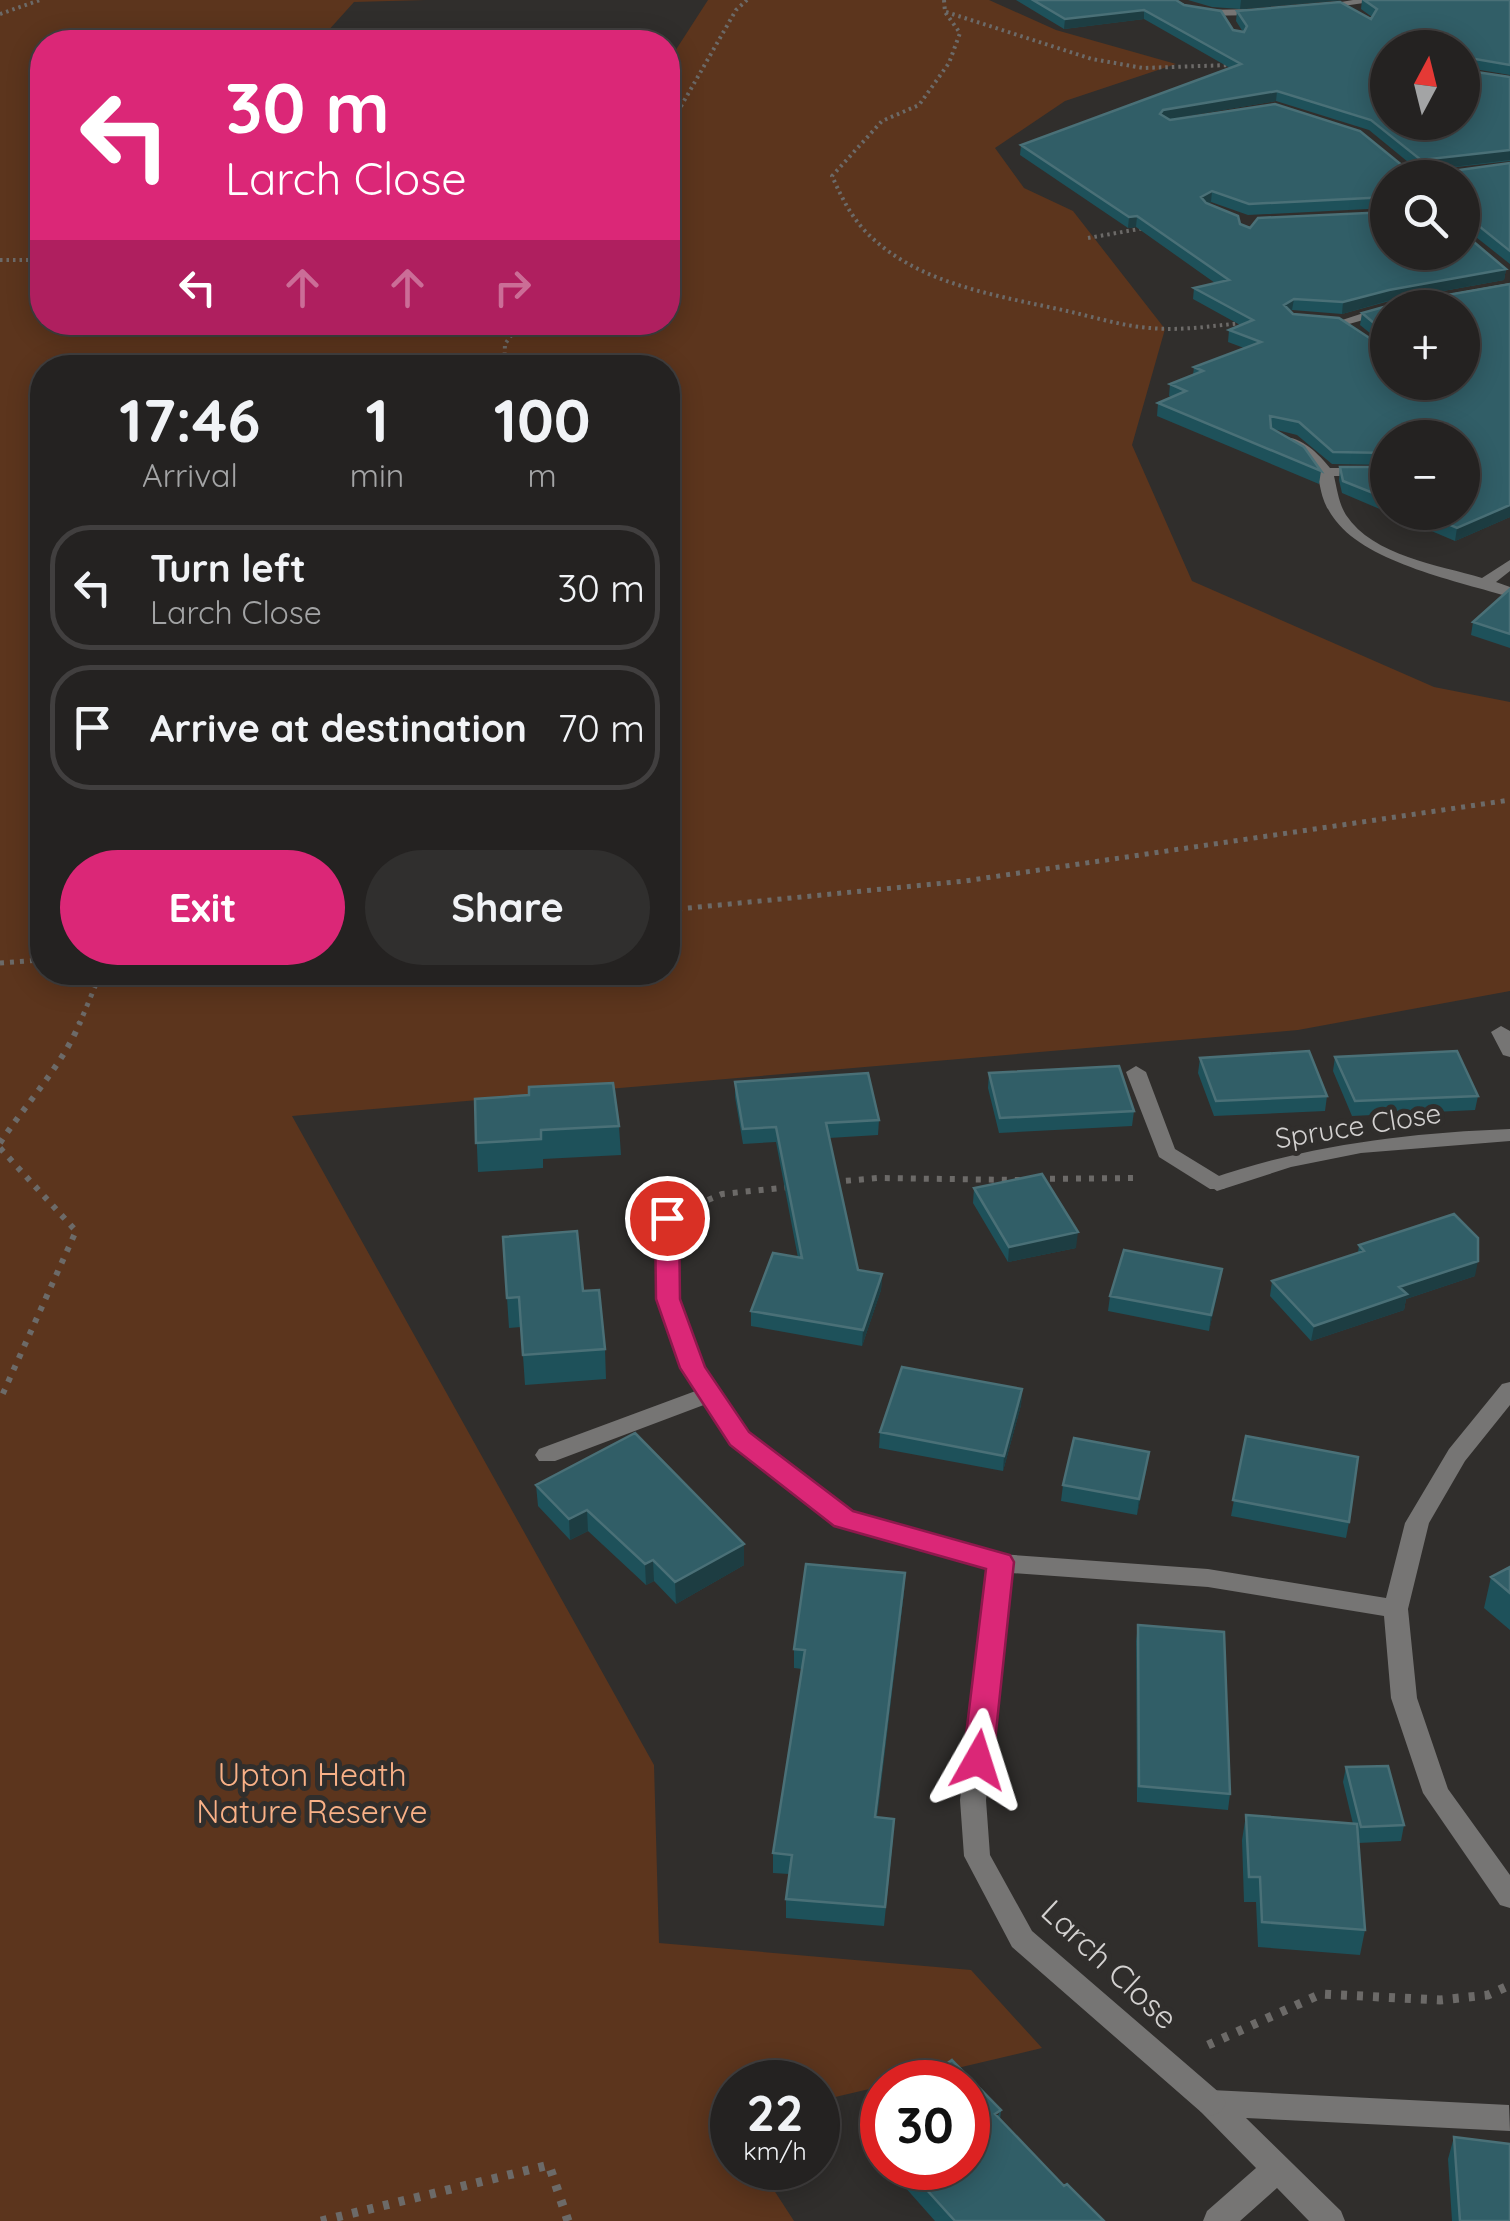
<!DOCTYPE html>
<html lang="en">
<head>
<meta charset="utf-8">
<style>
	:root { --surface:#242221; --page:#302f2e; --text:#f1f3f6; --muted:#a3a4a5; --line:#413f3f; --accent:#db2777 }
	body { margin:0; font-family:Quicksand,sans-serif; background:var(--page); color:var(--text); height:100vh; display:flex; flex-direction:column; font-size:38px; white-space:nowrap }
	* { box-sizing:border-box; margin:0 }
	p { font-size:32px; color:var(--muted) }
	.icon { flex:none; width:55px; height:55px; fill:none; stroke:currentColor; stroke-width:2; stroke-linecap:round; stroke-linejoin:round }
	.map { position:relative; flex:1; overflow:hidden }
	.sheet { position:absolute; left:30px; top:355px; width:650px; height:630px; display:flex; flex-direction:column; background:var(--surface); border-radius:40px; box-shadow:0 5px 25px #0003,0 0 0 2px var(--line) }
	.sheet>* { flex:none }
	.banner { position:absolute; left:30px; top:30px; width:650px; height:305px; border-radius:40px; box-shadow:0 5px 25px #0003,0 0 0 2px var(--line); background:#db2777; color:#fff; overflow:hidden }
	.needle { width:65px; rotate:7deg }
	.tools { position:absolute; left:1370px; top:30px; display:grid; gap:20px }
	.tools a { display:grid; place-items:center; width:110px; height:110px; border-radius:50%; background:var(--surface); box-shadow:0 5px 25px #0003,0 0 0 2px var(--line); font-size:50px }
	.speed { position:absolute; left:710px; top:2060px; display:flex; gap:20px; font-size:50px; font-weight:700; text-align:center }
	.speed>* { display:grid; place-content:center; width:130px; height:130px; border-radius:50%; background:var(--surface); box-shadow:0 5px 25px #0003,0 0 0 2px var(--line); line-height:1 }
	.speed small { font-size:25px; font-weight:400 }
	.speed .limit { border:15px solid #d22; background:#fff; color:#111 }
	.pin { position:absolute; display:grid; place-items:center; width:85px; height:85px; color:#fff; margin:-42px; border:5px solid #fff; border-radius:50%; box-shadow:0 2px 10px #0007 }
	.me { position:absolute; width:110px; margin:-55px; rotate:6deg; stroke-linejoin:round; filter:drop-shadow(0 0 8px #0008) }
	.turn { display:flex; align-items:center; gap:35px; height:210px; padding:0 30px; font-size:45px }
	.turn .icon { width:130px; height:130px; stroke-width:2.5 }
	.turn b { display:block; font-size:70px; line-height:85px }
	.lanes { display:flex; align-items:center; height:95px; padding:0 30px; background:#0003; justify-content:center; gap:50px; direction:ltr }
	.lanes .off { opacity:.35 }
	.eta { display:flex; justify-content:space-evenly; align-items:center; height:170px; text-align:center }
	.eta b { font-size:60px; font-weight:800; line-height:70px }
	.action { display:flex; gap:20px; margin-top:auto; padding:20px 30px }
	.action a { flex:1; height:115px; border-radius:60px; background:var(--accent); color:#fff; font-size:40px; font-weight:800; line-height:115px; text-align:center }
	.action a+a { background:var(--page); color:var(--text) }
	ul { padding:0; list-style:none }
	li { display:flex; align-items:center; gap:30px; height:125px; margin:0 20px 15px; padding:0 10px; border:5px solid var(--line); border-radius:40px }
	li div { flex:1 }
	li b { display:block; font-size:38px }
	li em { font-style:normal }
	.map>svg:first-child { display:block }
	.green { fill:#5c351d; fill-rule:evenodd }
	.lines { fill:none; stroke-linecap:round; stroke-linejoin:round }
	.path-far3 { stroke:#6c6a68; stroke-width:4; stroke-dasharray:2.5 4; stroke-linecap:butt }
	.path-far2 { stroke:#6c6a68; stroke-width:5; stroke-dasharray:4 6; stroke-linecap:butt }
	.path-far1 { stroke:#6c6a68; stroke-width:6; stroke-dasharray:5 8; stroke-linecap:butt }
	.path { stroke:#6c6a68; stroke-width:9; stroke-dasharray:6 10; stroke-linecap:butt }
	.service { fill:#767574; fill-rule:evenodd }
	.minor { fill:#767574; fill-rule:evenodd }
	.wall { fill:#1e515a; fill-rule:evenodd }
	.shaded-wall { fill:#1d3d42 }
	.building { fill:#315e67; stroke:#4a7077; stroke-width:2.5; fill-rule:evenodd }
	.route { fill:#db2777; stroke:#8e194d; stroke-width:2.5 }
	.labels { text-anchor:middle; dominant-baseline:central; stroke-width:10; stroke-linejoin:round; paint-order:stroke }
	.street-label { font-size:28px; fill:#d3d1d0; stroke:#302e2c }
	.near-park-label { font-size:32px; fill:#f9b187; stroke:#302e2c }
	.near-street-label { font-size:32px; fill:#d3d1d0; stroke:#302e2c }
</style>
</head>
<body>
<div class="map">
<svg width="1510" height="2221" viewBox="0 0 1510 2221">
	<rect width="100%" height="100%" fill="#302e2c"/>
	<path class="green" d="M0 0H426L354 2 318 42H42V322H668V62L708 0H989L1056 30 1176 64 1065 101 995 148 1024 188 1073 211 1165 329 1132 445 1192 581 1434 687 1510 702V991L1298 1030 292 1116 654 1765 659 1943 971 1970 1042 2048 898 2082H882V2086L831 2098 818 2116V2082H732V2168H778L768 2181 794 2221H0ZM42 368H668V972H42Z"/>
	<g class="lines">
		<path class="path-far3" d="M944 0 945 12 960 33 949 63 919 105 882 121 832 176C842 198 851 217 868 234 919 285 1000 296 1067 311 1094 317 1122 326 1150 328 1181 331 1211 326 1242 323
			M946 12 1092 59 1143 68 1230 65
			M0 14 40 0
			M668 129 736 10 747 0
			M1088 238 1145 228
			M0 260H42
			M504 368 505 344 521 322"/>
		<path class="path-far2" d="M668 910 965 881 1510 800
			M0 963 42 960
			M98 980 138 972
			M79 1025 101 972"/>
		<path class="path-far1" d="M0 1143C25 1105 64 1063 80 1022
			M0 1148 76 1231 0 1400
			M1037 1179 1140 1178
			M833 1182 877 1178 1020 1180
			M696 1205 722 1194 790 1187"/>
		<path class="path" d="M1208 2045 1321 1994 1440 2000 1488 1995 1510 1985
			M321 2221 549 2165 568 2221"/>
		<path class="service" d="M1501 1026 1510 1031V1057L1503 1055 1491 1032Z
			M1136 1066 1146 1072 1175 1149 1224 1179 1227 1184 1224 1189H1210L1159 1157 1126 1072Z
			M709 1386 717 1388 720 1394 717 1400 555 1461H539L535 1455 539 1449Z
			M1211 2090 1509 2105 1510 2131 1246 2118 1341 2211 1345 2221H1309L1277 2188 1240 2221H1203L1207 2211 1256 2168 1201 2112 1196 2103 1201 2094Z"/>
		<path class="minor" d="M1163 0H1176L1197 10 1263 9 1268 12 1263 15 1195 16Z
			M1353 0H1384L1316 10 1311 7Z
			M1510 283V291L1417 308H1388V313L1342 326 1336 322 1388 305Z
			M1281 437C1301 436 1318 453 1330 468H1388V476H1334C1337 489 1339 504 1346 515 1373 556 1439 565 1482 578L1510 560V571L1496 582 1510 587V597C1460 582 1368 563 1336 521 1307 484 1337 474 1281 443Z
			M1510 1129V1141L1361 1153 1291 1167 1217 1191 1207 1184 1210 1179C1308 1145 1407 1133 1510 1129Z
			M667 1211 678 1218 679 1299 704 1367 747 1432 852 1512 1000 1554 1208 1569 1386 1598 1405 1523 1449 1449 1502 1384 1510 1382V1405L1465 1461 1429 1523 1408 1609 1417 1698 1448 1789 1510 1875V1908L1500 1905 1423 1793 1391 1698 1384 1616 1208 1587 1011 1573 986 1800 990 1855 1032 1931 1221 2094 1226 2103 1221 2112 1211 2116 1201 2112 1012 1947 964 1856 960 1800 987 1568 836 1524 731 1444 682 1368 657 1299 656 1218Z"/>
	</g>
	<path class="wall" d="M1016 0H1176L1184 5 1221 11 1233 30 1243 32 1236 21 1237 11 1340 2 1371 19 1372 17 1361 9 1362 0H1510V75L1462 67V48H1388V122H1462V69L1463 70 1510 77V161L1421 171H1452L1510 163V264L1462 226V178H1388V208L1248 215 1211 202 1208 204 1238 216 1240 224 1250 228 1258 218 1388 212V252H1462V232L1506 269 1504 280 1394 300H1419L1510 284V517L1455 541 1342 493 1339 480 1340 467H1388V512H1462V438H1388V465L1332 464 1297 435 1273 429 1304 447 1321 471 1319 484 1157 416 1158 403 1172 397 1169 396 1170 384 1193 375 1194 367 1244 348 1228 342 1229 330 1240 325 1193 299 1194 288 1215 283 1136 227 1128 228 1020 155 1021 145 1230 68 1144 19 1064 29ZM1276 101 1369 130 1419 171H1409L1360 131 1275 104 1168 119ZM1393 300 1391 305 1362 313 1360 325 1376 338 1371 339 1339 318 1293 314 1290 311 1292 310 1342 314ZM1388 308H1462V382H1388Z
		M1188 0H1342L1240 9 1212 7Z
		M1510 589V648L1471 635 1473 622Z
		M1335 1057 1478 1096 1475 1110 1352 1116 1333 1071Z
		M1200 1058 1327 1096 1325 1111 1214 1116 1198 1073Z
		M989 1073 1134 1111 1132 1126 999 1133 988 1088Z
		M735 1082 879 1120 878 1135 829 1138 858 1270 882 1274 881 1290 862 1346 751 1326V1311L798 1258 776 1142 743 1144 735 1097Z
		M475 1099 619 1126 621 1155 543 1159V1168L478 1172Z
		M974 1188 1076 1248 1008 1262 973 1203Z
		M503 1237 583 1291 605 1349 606 1379 525 1385 521 1327 509 1328Z
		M1359 1245 1475 1276 1406 1299 1404 1310 1311 1341 1270 1296 1272 1281 1358 1253Z
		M1222 1269 1209 1331 1108 1311 1110 1296Z
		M1022 1389 1021 1405 1003 1471 879 1448 880 1432Z
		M1246 1436 1349 1522 1346 1538 1231 1516Z
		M1149 1452 1137 1515 1061 1501 1063 1485Z
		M536 1485 744 1544V1565L676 1604 654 1581 646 1585 588 1531 570 1540 538 1506Z
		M1510 1567V1630L1484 1608 1491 1577Z
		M905 1573 904 1592 877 1817 893 1838 884 1926 786 1918V1899L789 1874 773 1873V1853L802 1669 794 1668V1649Z
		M1138 1625 1230 1794 1228 1810 1137 1802 1136 1641Z
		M1346 1767 1404 1825 1401 1841 1358 1843 1365 1930 1360 1955 1258 1947 1256 1902H1244L1242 1840 1246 1815 1353 1824 1343 1782Z
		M1001 2110 1000 2120 1064 2186 1104 2221H935L888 2168H968Z
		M882 2111V2162L866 2143 867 2122Z
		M1454 2137 1510 2221H1452L1448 2159Z"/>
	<path class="shaded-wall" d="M1241 0H1342L1240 9Z
		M1144 10V19L1064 29 1065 19Z
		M1277 91 1276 101 1162 120 1160 114 1163 110Z
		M1510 150V160L1419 171 1421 160Z
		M1212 191 1211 202 1200 208 1201 197Z
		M1137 216 1136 227 1128 228 1129 217Z
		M1506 269 1504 280 1387 301 1342 314 1343 302 1389 290Z
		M1294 299 1292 310 1282 317 1284 305Z
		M1510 505V517L1455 541 1457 528Z
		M1078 1232 1076 1248 1008 1262 1009 1247Z
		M1478 1261 1475 1276 1406 1299 1404 1310 1311 1341 1314 1326 1399 1287Z
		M1222 1269 1220 1284 1209 1331 1211 1315Z
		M882 1274 881 1290 862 1346 863 1330Z
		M1022 1389 1021 1405 1003 1471 1004 1456Z
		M1149 1452 1147 1467 1137 1515 1139 1499Z
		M587 1510 588 1531 570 1540 569 1519Z
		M744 1544V1565L676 1604 675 1582Z
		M653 1560 654 1581 646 1585 645 1564Z
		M905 1573 904 1592 874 1837 875 1817Z"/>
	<path class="building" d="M1033 0H1176L1184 5 1221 11 1233 30 1244 32 1247 26 1237 11 1340 2 1371 19 1377 9 1364 0H1510V65L1464 57 1462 59V48H1388V122H1462V69L1463 70 1510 77V150L1421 160 1371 120 1277 91 1163 110 1160 114 1170 120 1275 104 1360 131 1409 171H1452L1510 163V251L1464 214 1462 215V178H1388V197L1249 204 1212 191 1201 197 1206 203 1238 216 1240 224 1250 228 1258 218 1388 212V252H1462V232L1506 269 1389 290 1343 302 1294 299 1284 305 1293 314 1339 318 1371 339 1381 337V329L1362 313 1391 305 1393 300H1419L1510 284V505L1457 528 1420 512H1462V438H1388V453L1333 452 1299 422 1270 416 1271 428 1304 447 1321 471 1158 403 1186 391 1170 384 1203 371 1194 367 1261 342 1229 330 1253 320 1194 288 1229 280 1137 216 1129 217 1021 145 1241 64 1144 10 1065 19ZM1388 308H1462V382H1388Z
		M1340 467H1388V499L1343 481Z
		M1510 589V634L1473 622Z
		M1309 1051 1327 1096 1216 1101 1200 1058Z
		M1457 1051 1478 1096 1355 1101 1335 1057Z
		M1119 1066 1134 1111 1000 1118 989 1073Z
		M868 1073 879 1120 826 1123 858 1270 882 1274 863 1330 751 1311 773 1253 802 1258 776 1127 743 1129 735 1082Z
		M613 1083 619 1126 541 1130V1139L476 1143 475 1099 529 1095V1087Z
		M1042 1174 1078 1232 1009 1247 974 1188Z
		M1454 1214 1478 1238V1261L1399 1287 1407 1294 1314 1326 1272 1281 1364 1251 1359 1245Z
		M577 1231 583 1291 599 1290 605 1349 523 1355 519 1297 507 1298 503 1237Z
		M1124 1250 1222 1269 1211 1315 1110 1296Z
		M902 1367 1022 1389 1004 1456 880 1432Z
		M635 1433 744 1544 675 1582 653 1560 645 1564 587 1510 569 1519 536 1485Z
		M1246 1436 1358 1457 1349 1522 1233 1500Z
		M1074 1438 1149 1452 1139 1499 1063 1485Z
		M806 1564 905 1573 875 1817 894 1819 885 1907 786 1899 792 1855 773 1853 805 1650 794 1649Z
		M1510 1567V1593L1491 1577Z
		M1138 1625 1224 1632 1230 1794 1139 1786Z
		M1388 1766 1404 1825 1361 1827 1346 1767Z
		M1246 1815 1357 1824 1365 1930 1262 1922 1260 1877H1249Z
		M952 2060 1001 2110 995 2114 1064 2186 1067 2184 1104 2221H955L907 2168H968V2082H921Z
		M882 2111V2140L867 2122Z
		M1454 2137 1510 2144V2221H1460Z"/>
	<path class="route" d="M667 1210 679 1218 680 1299 705 1367 749 1432 853 1511 1010 1555 1014 1562 993 1760 988 1768 978 1772 967 1768 963 1760 986 1569 834 1526 730 1445 680 1368 656 1299 655 1218Z"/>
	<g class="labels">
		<g class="street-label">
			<text transform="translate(1358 1125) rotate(-9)">Spruce Close</text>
		</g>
		<g class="near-park-label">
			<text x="312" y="1774">Upton Heath<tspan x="312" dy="37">Nature Reserve</tspan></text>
		</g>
		<g class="near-street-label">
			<text transform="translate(1110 1964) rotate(43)">Larch Close</text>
		</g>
	</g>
</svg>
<div class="tools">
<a><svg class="needle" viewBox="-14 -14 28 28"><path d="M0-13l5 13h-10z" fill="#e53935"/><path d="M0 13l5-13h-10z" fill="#a3a4a5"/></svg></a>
<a><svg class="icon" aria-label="search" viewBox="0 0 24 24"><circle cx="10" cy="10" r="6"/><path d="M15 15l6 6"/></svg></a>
<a>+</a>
<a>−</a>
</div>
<div class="speed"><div>22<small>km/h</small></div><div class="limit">30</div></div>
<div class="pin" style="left:667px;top:1218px;background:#d93025"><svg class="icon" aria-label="arrive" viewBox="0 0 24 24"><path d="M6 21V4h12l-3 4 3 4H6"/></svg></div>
<svg class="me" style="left:978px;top:1760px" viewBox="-20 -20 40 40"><path d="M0-17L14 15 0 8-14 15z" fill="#db2777" stroke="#fff" stroke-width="4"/></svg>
<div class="banner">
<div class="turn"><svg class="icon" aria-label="left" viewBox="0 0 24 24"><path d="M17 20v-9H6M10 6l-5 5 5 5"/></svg><div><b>30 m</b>Larch Close</div></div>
<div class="lanes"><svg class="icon" aria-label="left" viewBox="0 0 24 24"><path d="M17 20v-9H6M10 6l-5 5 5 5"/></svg><svg class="icon off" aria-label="ahead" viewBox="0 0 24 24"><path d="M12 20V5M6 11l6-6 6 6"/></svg><svg class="icon off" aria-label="ahead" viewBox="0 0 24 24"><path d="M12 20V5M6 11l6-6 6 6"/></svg><svg class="icon off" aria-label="right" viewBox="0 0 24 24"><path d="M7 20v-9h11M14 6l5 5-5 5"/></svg></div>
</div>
<section class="sheet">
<div class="eta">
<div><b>17:46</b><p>Arrival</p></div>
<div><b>1</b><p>min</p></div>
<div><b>100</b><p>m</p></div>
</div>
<ul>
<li><svg class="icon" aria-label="left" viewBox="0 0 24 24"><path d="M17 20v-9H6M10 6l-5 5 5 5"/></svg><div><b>Turn left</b><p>Larch Close</p></div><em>30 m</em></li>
<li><svg class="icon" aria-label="arrive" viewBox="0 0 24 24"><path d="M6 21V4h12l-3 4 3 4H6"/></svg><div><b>Arrive at destination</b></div><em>70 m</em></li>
</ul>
<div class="action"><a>Exit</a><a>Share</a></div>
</section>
</div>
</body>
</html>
